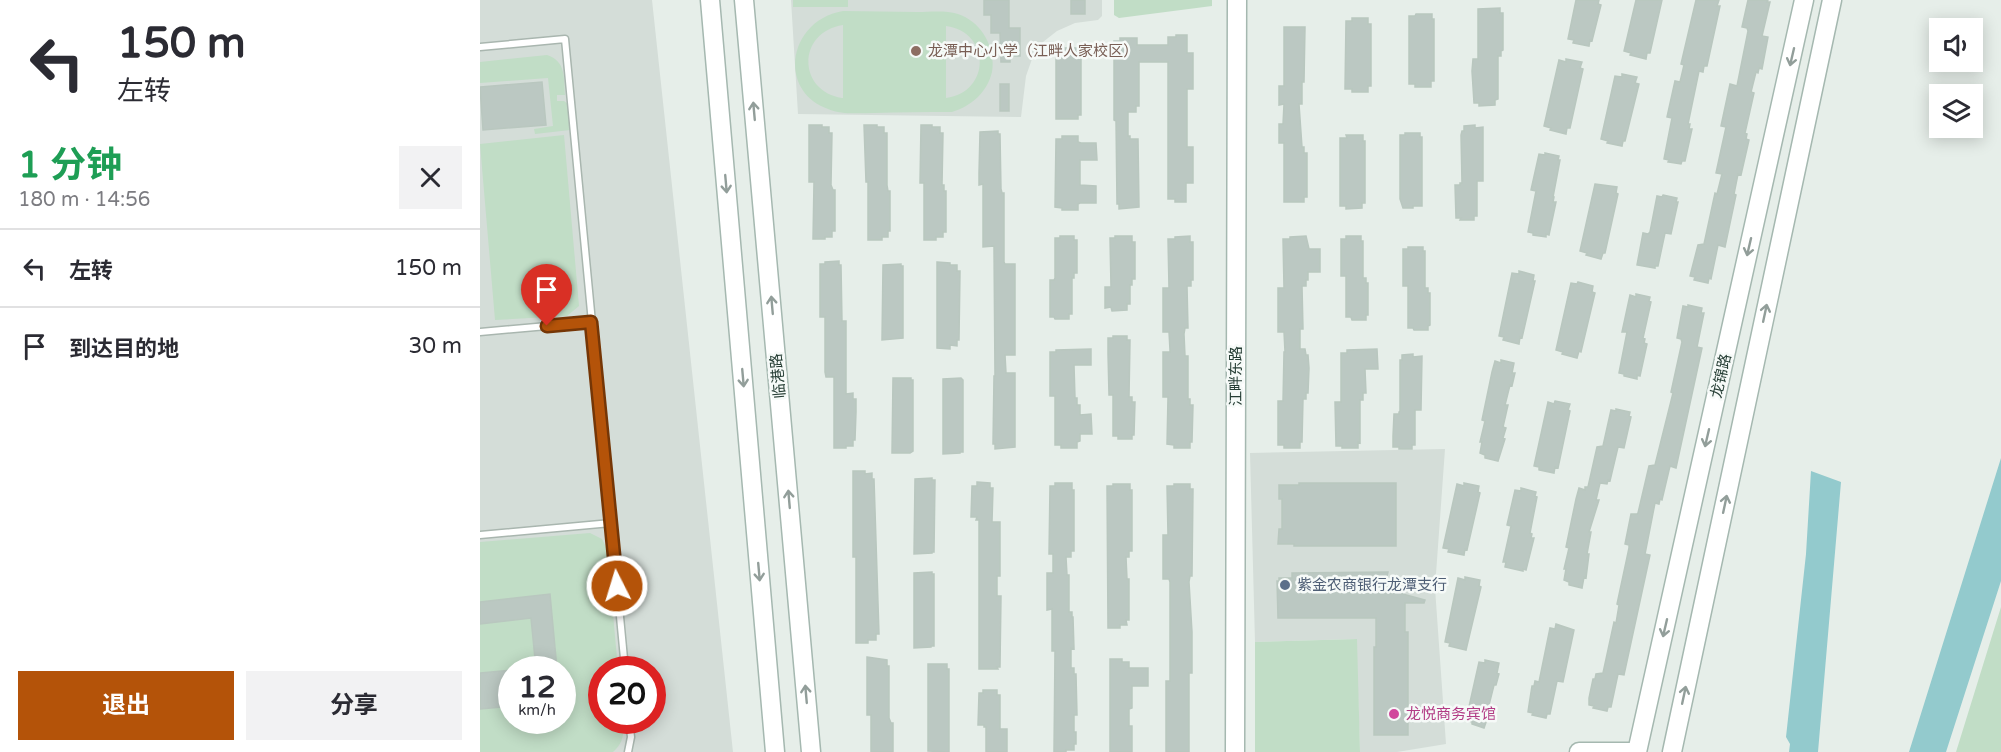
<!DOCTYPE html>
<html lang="zh">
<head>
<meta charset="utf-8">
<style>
	:root { --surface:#fff; --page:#f2f2f3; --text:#2b2b33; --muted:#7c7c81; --line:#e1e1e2; --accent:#b45309 }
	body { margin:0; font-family:"Varela Round","Noto Sans SC",sans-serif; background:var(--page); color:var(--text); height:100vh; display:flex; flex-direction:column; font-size:22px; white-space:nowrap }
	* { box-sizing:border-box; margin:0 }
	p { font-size:20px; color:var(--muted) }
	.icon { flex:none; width:33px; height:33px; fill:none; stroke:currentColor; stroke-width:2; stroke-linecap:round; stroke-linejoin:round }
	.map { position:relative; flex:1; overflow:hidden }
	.details { display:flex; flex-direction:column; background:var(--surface); width:480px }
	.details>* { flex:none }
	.guide { background:#fff; color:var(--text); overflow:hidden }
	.buttons { position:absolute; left:1449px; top:18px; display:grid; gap:12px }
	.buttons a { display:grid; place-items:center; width:54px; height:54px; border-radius:0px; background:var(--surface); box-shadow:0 3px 15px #0003; font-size:30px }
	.speed { position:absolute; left:18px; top:656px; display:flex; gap:12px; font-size:30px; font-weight:700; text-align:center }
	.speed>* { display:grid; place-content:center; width:78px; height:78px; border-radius:50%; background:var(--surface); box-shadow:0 3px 15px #0003; line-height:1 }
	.speed small { font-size:15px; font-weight:400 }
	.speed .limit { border:9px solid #d22; background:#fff; color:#111 }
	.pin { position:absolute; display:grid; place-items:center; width:51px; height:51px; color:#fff; margin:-62px -26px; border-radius:50% 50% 50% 0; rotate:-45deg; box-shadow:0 0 6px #0007 }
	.pin .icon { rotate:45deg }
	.me { position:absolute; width:66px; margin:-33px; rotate:355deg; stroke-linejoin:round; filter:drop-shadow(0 0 4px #0008) }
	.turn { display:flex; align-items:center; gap:21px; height:126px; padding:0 18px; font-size:27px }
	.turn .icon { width:78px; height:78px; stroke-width:2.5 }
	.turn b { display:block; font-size:42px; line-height:51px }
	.round { display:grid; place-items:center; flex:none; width:63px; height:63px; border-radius:0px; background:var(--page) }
	.headline { display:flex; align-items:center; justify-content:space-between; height:102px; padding:0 18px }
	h1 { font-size:36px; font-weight:700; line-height:45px; color:#1e9e55 }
	.button { display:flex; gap:12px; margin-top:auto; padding:12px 18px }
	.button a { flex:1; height:69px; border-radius:0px; background:var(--accent); color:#fff; font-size:24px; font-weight:700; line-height:69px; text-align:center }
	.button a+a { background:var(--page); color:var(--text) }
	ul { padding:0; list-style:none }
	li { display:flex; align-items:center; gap:18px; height:78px; padding:0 18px; border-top:2px solid var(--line) }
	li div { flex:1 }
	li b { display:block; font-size:22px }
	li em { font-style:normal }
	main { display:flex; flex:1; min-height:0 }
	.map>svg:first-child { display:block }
	.built { fill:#d4ddd8; fill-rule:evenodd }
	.green { fill:#c1ddc6; fill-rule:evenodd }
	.water { fill:#93cacd }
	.building { fill:#bbc8c2; stroke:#b9c7bf; stroke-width:1.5 }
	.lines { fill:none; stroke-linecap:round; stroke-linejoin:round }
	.lane-casing { stroke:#a9b6af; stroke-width:9 }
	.secondary-casing { stroke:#a5b8b0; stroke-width:21 }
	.lane { stroke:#fff; stroke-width:6 }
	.secondary { stroke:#fff; stroke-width:18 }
	.oneway { stroke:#929e9a }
	.route-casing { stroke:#753606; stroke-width:15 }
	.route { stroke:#b45309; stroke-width:10 }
	.education-dot { fill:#8d6e63; stroke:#f6faf8; stroke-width:2 }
	.service-dot { fill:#5c6f8a; stroke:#f6faf8; stroke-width:2 }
	.hotel-dot { fill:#d1479c; stroke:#f6faf8; stroke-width:2 }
	.labels { text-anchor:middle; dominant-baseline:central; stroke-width:5; stroke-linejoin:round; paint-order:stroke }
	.education-label { font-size:15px; fill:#785e54; stroke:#f6faf8; text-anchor:start }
	.street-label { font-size:15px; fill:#263e35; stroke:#f6faf8 }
	.service-label { font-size:15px; fill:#4e5e75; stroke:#f6faf8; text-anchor:start }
	.hotel-label { font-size:15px; fill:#b23c85; stroke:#f6faf8; text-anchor:start }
</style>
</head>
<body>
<main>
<section class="details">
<div class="guide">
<div class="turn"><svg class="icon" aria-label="left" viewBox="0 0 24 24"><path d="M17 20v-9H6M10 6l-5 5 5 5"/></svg><div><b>150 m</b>左转</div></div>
</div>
<div class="headline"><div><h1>1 分钟</h1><p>180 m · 14:56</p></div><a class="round"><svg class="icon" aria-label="close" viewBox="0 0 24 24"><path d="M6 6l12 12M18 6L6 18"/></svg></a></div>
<ul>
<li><svg class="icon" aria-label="left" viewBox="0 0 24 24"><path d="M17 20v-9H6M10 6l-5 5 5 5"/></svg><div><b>左转</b></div><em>150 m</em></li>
<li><svg class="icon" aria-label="arrive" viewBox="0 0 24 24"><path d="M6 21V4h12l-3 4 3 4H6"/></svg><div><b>到达目的地</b></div><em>30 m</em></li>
</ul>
<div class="button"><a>退出</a><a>分享</a></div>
</section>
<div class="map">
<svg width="1521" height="752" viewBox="0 0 1521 752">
	<rect width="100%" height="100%" fill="#e6eee9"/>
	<path class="built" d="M0 0H172L253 752H0ZM32 669H82V720H32ZM122 669H172V720H122Z
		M311 0H622V16L618 20 595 23 577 31 563 42 552 59 546 76 541 117 318 114Z
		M965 449 955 588 966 744 917 752H880L876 639 775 642 770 453Z"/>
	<path class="green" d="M313 0H368V7H313Z
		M634 0H732V6L639 18 634 15Z
		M363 11C388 11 412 12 437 12 450 12 465 10 478 14 502 22 516 48 512 72 507 93 491 106 472 112 446 112 420 112 394 113 379 113 362 115 348 109 296 90 309 20 363 11ZM363 25V98H362C317 91 317 32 363 25ZM466 26C511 32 511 92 466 98Z
		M67 55C86 61 84 78 85 95H77V101H84L88 104 90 130 55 134 54 129 73 126 68 78 0 83V62Z
		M84 135 99 306 87 316 15 320 0 144Z
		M110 533 122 539 127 549 138 669H122V720H143C144 733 144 743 133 752H0V542ZM32 669H82V720H32Z
		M1521 607V752H1476Z
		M877 639 880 752H775V642Z"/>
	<path class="water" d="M1521 458V581L1466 752H1429Z
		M1331 471 1361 482 1338 752H1309L1310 744 1306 737 1326 554Z"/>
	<path class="building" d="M504 0H529V28H540V56H530V62H521L520 33H511V15H504Z
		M591 0H605V14H591Z
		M1096 0H1119L1118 4 1121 5 1112 41 1110 40 1109 46 1093 43 1094 40 1088 39Z
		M1156 0H1182L1170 53H1167L1166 59 1150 55 1151 53 1144 51Z
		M1216 0H1239L1237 6H1240L1227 66H1224L1223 72 1219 71 1208 124H1210L1209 129H1212L1205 161H1202L1201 164 1188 162 1189 160 1184 159 1192 118 1187 117 1195 81 1200 82 1204 65 1201 64Z
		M1268 0H1288L1287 2H1290L1282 36 1288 37 1282 69 1279 68 1278 73 1276 72 1271 92 1274 93 1265 133 1267 134 1266 139 1269 140 1261 175 1258 174 1254 194 1256 195 1245 247 1238 245 1231 279 1229 278 1228 283 1214 280 1215 277 1210 276 1218 245 1224 244 1235 193 1237 194 1242 174 1236 173 1246 127 1241 126 1250 84 1257 86 1268 31 1267 28 1262 27Z
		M1020 8V13H1023V50L1021 51V56H1018V99L1015 100V105L999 106V103H994L992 71 993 59H998V9Z
		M936 14H952V19H954V81H951V87H935V84H929V16H935Z
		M872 18H888V24H891V86H888V92H872V89H865L866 21H872Z
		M804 27H825L824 82H822V104H819L822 147H824V153H827V197H824V202H804V143H799V124H803L804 104 799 105V86H804Z
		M696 35H707V53H713V89H707V147H713V183H706V202H695V199H688V62H659V106H656V112H648V136H650V139H658L659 207 639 209V204H637L636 121 634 120V41H640V38H657V45H688V37H696Z
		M582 48H599V54H601V115H598V119H576V50H582Z
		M1086 59 1102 62 1100 68 1103 69 1090 128H1087L1086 134 1070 130 1071 128 1064 126 1079 60 1086 62Z
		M1142 74 1157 77 1155 83 1159 84 1145 141H1143L1142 146 1127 143 1128 141 1121 139 1135 76 1142 77Z
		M62 82 66 125 3 130 0 87Z
		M520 84H529V111H520Z
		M329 125H342V127H349V133H352L351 185 353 190H355V231H352V237H345V239H333L334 182H329Z
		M384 125H397V127H404V133H407V185L408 191H410V231H408V237H402V240H388V182H386Z
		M441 125H452V127H460V133H463L462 185H464V191H466V232H463V237H456V240H444V183H440Z
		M995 125V128L1003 127V181H997V216H994V220H980L981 218H976L975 185H980V183H982L981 135 982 131H984V126Z
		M518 131V134H520L521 189 522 193H524V262L525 264H535V355H525L526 373H535V447L515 449V444H513L514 376H515L514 249V246L503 247V184L499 185V173L500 132Z
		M925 133H940V137H942V206H933V208H923L920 199V135H925Z
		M866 135H883V141H885V203H882V208L866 209V206H860V138H867Z
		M582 136H598V142L601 143H616L617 160H600V185L616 186V203H600L598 204V210H582V208L575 207 576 139H582Z
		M1065 153 1079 156 1078 160H1080L1073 197H1074L1073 202H1076L1069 235 1066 234V237L1053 235V233L1048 232 1056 191 1051 190 1059 154 1065 155Z
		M1115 184 1137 187 1136 193 1138 194 1125 253H1123L1121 259 1106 255 1107 253 1100 251Z
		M1183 195 1197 198 1196 202H1198L1191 234 1185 233 1178 266H1175V268L1157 265 1163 233 1168 234 1170 232 1177 196 1182 197Z
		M580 236H594V240H597V273H594V278H592V314H589V319H575L574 317H570V280H574L575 278V238H580Z
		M635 236H652V242H655V279H652V285H650V304H647V310L632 311 631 307 625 308V287H631L630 238H635Z
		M710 236V242H713V280H711V286H707L708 328H705L704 334 705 356H708V399H710V405H713L712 442H710V448H694V445L687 444 688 397H683V352H690V350L689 332H683V288H689L688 239H695V237Z
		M826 236 829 249H840V272H828V280H826V286H822L823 329H820V349H825L826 355H828L829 368 828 393H826V399H823L822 442H820V448H804V445H798V401H803L804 352H805L804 332H798V288H804L803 239H810V237Z
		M866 236H881V241H883V278H886V283H888V315H886V320H872L871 317H866V276H861V239H866Z
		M928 247H943V251H945V288H948V293H950V325L948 326V330H934L933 328H928V286H923V249H928Z
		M359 261V265H361L362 321H366V394L373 393V399H376V412L375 440H373V446H366V448H354V377H346L345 372V317H340V264H345V262Z
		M457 262 470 263V265H477V271H480L479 340H477V346L470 345V349L457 348Z
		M421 264V266H423V338L402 340 403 265Z
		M1039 271 1054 275 1053 281H1055L1042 338 1040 337 1039 344 1023 340 1024 337 1019 336 1032 273 1039 274Z
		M1098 282 1113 286 1112 292 1115 293 1101 352 1099 351 1097 358 1082 354 1083 352 1076 350 1091 283 1097 284Z
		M1156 294 1170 297 1169 301 1171 302 1163 338 1165 339 1164 343 1167 344 1160 376 1157 375V379L1144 376V374L1139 373 1147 332H1142L1150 295 1156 297Z
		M1208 305 1222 308 1221 313H1224L1217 347 1222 348 1196 468 1190 466 1182 500 1180 499 1179 504 1175 503 1165 554 1170 555 1144 675 1138 674 1131 707H1128L1127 711 1113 708 1114 706 1109 705V698L1113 679H1115L1116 674 1123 673 1134 622 1136 623 1139 605 1137 604 1149 548V545L1145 544 1151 514H1157L1158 513 1169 466 1175 465 1193 393 1191 392 1202 342 1201 339 1197 338 1203 306 1208 307Z
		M633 336H647V340H650L649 397H652V402H655L654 435H652V439H638V436H633V395H629L628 354V338H633Z
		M611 349V365H594L595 398H597V405H600V415L611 414 612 434H600V441L597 442V448H581V445H575V396H570V352H576V350Z
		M897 349 898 369H885L886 393H883V400H880V443L878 442V448H862V446H856L855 402H861V353H867V350Z
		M933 354V357L942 356 941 410H935V445H932V449H919V447H913V436L914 414H919V412L920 411V360H922V355Z
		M1021 360 1034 363 1032 373H1035L1032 386 1030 385 1025 405H1028L1023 427 1026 428 1023 438 1025 439 1018 461 1005 458V455L1000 453 1002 442H1000L1005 421 1002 420 1012 372 1015 361 1021 363Z
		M413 378H431V380H433V451L430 453H412Z
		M481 378 483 380V452H480V453L463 454V379Z
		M1075 401 1090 404 1088 410 1090 411 1078 468 1075 467 1074 473 1059 470V467L1054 466 1068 402 1074 404Z
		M1136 409 1150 412 1149 416 1151 417 1144 448 1138 447 1130 481 1128 480 1127 484 1120 483 1116 500H1119L1109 532H1111L1107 554H1109L1106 578 1104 577 1102 588 1089 585V582L1084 580 1086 569H1084L1089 548 1086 547 1096 499 1099 488 1105 490V487H1108L1117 447 1123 446 1131 410 1136 411Z
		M373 471H385V474L392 473V479H394L399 634H396V640H388V643H376V557H373Z
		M452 478V480H455L454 552H452V553L434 554 435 479Z
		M497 482 510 483V488H513L512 522H520V576H517V596H521L520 667H517L518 669H499V520H496L497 517H491L492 486H497Z
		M575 483H592V490H594V551H591V557H586L587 575H589V612H592V617H593L594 649 591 648V668H594V674H596L597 715H594V732H596V744H594V750H586V752H574L575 651H572V609L567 610V573H573V554H569L570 486H575Z
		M819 483H916V546H814V544H798L799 529H802V499H799V485H819Z
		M984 483 999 486 998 492 1000 493 987 550 985 549 984 555 968 552 969 549 963 548 977 484 984 486Z
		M633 484H650V490H652V551H649V557H646L647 579H649V620H646L647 625H640V628H628L627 486H633Z
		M694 484H710V489H713L712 576H710L709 582 712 632V673H709V752H686V681H690V582L689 579H683V535H688L687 486H694Z
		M1041 488 1056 492 1055 496 1057 497 1050 533 1052 534 1051 538H1054L1046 570 1043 569V571L1025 567 1026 562H1023L1031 526 1027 525 1035 490 1041 491Z
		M452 572V574H454V646H451V647L434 648V573Z
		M908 572 904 589 945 600 944 603H925V632H928V735H894V647H896V618H798L797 581H799V578H812V573Z
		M985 577 1000 580 999 586 1001 587 986 650 969 646 970 643 965 642 978 578 985 580Z
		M70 594 77 669H56L51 618 0 624V602Z
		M1076 624 1094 630 1083 682 1077 681 1070 714H1067L1066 718 1052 715 1053 713 1048 712 1049 705 1052 686H1054L1055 681 1059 682 1070 628 1075 629Z
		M387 657 407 660V666H409V718L411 723H413V752H391V715H387Z
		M630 659H642V662H649V668H668V686H652V708L649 709V726H652V752H630Z
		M1005 660 1019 663 1017 673 1019 674 1016 685H1014L1009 705H1012L1004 728 992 724V722L986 720 999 662 1005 663Z
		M448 664H467V669H469V752L448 751Z
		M32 670V706L0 709V673Z
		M503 690H517V695H520V729H527V752H506V727H504V725H498L499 693H503Z"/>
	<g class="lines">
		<defs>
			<path id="lane" d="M0 47 85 39 145 669
				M0 332 112 322
				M0 535 131 523
				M148 752 151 737 149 720"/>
			<path id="secondary" d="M230 0 295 752
				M264 0 331 752
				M755 752 757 0
				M1099 752H1156
				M1157 752 1324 0
				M1192 752 1352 0"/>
		</defs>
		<use href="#lane" class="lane-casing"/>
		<use href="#secondary" class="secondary-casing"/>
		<use href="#lane" class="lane"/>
		<use href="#secondary" class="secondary"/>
	</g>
	<defs><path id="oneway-shaft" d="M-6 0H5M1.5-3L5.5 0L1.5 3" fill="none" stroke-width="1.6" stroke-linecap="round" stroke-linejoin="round" transform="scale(1.5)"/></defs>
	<g class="oneway">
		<use href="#oneway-shaft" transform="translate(1312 57) rotate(103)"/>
		<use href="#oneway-shaft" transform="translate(274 111) rotate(-95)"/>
		<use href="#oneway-shaft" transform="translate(246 184) rotate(85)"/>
		<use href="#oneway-shaft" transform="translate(1269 247) rotate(103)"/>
		<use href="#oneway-shaft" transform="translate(292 305) rotate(-95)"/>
		<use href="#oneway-shaft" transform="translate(1285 313) rotate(-78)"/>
		<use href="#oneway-shaft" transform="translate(263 378) rotate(85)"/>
		<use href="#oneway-shaft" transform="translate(1227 438) rotate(103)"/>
		<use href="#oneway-shaft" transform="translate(309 499) rotate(-95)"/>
		<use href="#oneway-shaft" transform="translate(1245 504) rotate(-78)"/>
		<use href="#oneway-shaft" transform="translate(279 572) rotate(85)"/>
		<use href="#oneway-shaft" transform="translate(1185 628) rotate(103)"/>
		<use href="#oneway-shaft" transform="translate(326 694) rotate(-95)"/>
		<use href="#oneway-shaft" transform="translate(1204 695) rotate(-78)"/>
	</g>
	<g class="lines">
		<defs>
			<path id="route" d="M67 326 111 322 137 586"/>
		</defs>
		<use href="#route" class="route-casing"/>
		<use href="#route" class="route"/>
	</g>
	<circle class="education-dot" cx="436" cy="51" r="6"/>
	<circle class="service-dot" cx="805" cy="585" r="6"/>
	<circle class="hotel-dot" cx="914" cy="714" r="6"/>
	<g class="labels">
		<g class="education-label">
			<text x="448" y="51">龙潭中心小学（江畔人家校区）</text>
		</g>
		<g class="street-label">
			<text transform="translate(298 376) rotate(-95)">临港路</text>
			<text transform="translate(756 376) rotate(-90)">江畔东路</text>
			<text transform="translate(1241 376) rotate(-77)">龙锦路</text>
		</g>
		<g class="service-label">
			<text x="817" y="585">紫金农商银行龙潭支行</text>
		</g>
		<g class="hotel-label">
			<text x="926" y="714">龙悦商务宾馆</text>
		</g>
	</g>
</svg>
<div class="buttons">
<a><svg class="icon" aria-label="sound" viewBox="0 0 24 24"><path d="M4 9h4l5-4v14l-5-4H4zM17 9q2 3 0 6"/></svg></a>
<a><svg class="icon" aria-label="layers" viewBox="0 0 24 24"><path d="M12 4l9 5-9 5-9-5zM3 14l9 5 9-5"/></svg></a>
</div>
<div class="speed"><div>12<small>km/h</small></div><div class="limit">20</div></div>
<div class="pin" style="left:67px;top:326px;background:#d93025"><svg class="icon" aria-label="arrive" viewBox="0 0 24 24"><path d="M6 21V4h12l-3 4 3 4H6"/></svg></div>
<svg class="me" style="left:137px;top:586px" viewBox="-20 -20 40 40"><circle r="17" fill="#b45309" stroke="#fff" stroke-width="3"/><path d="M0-11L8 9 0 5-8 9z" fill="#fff"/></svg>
</div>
</main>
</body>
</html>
